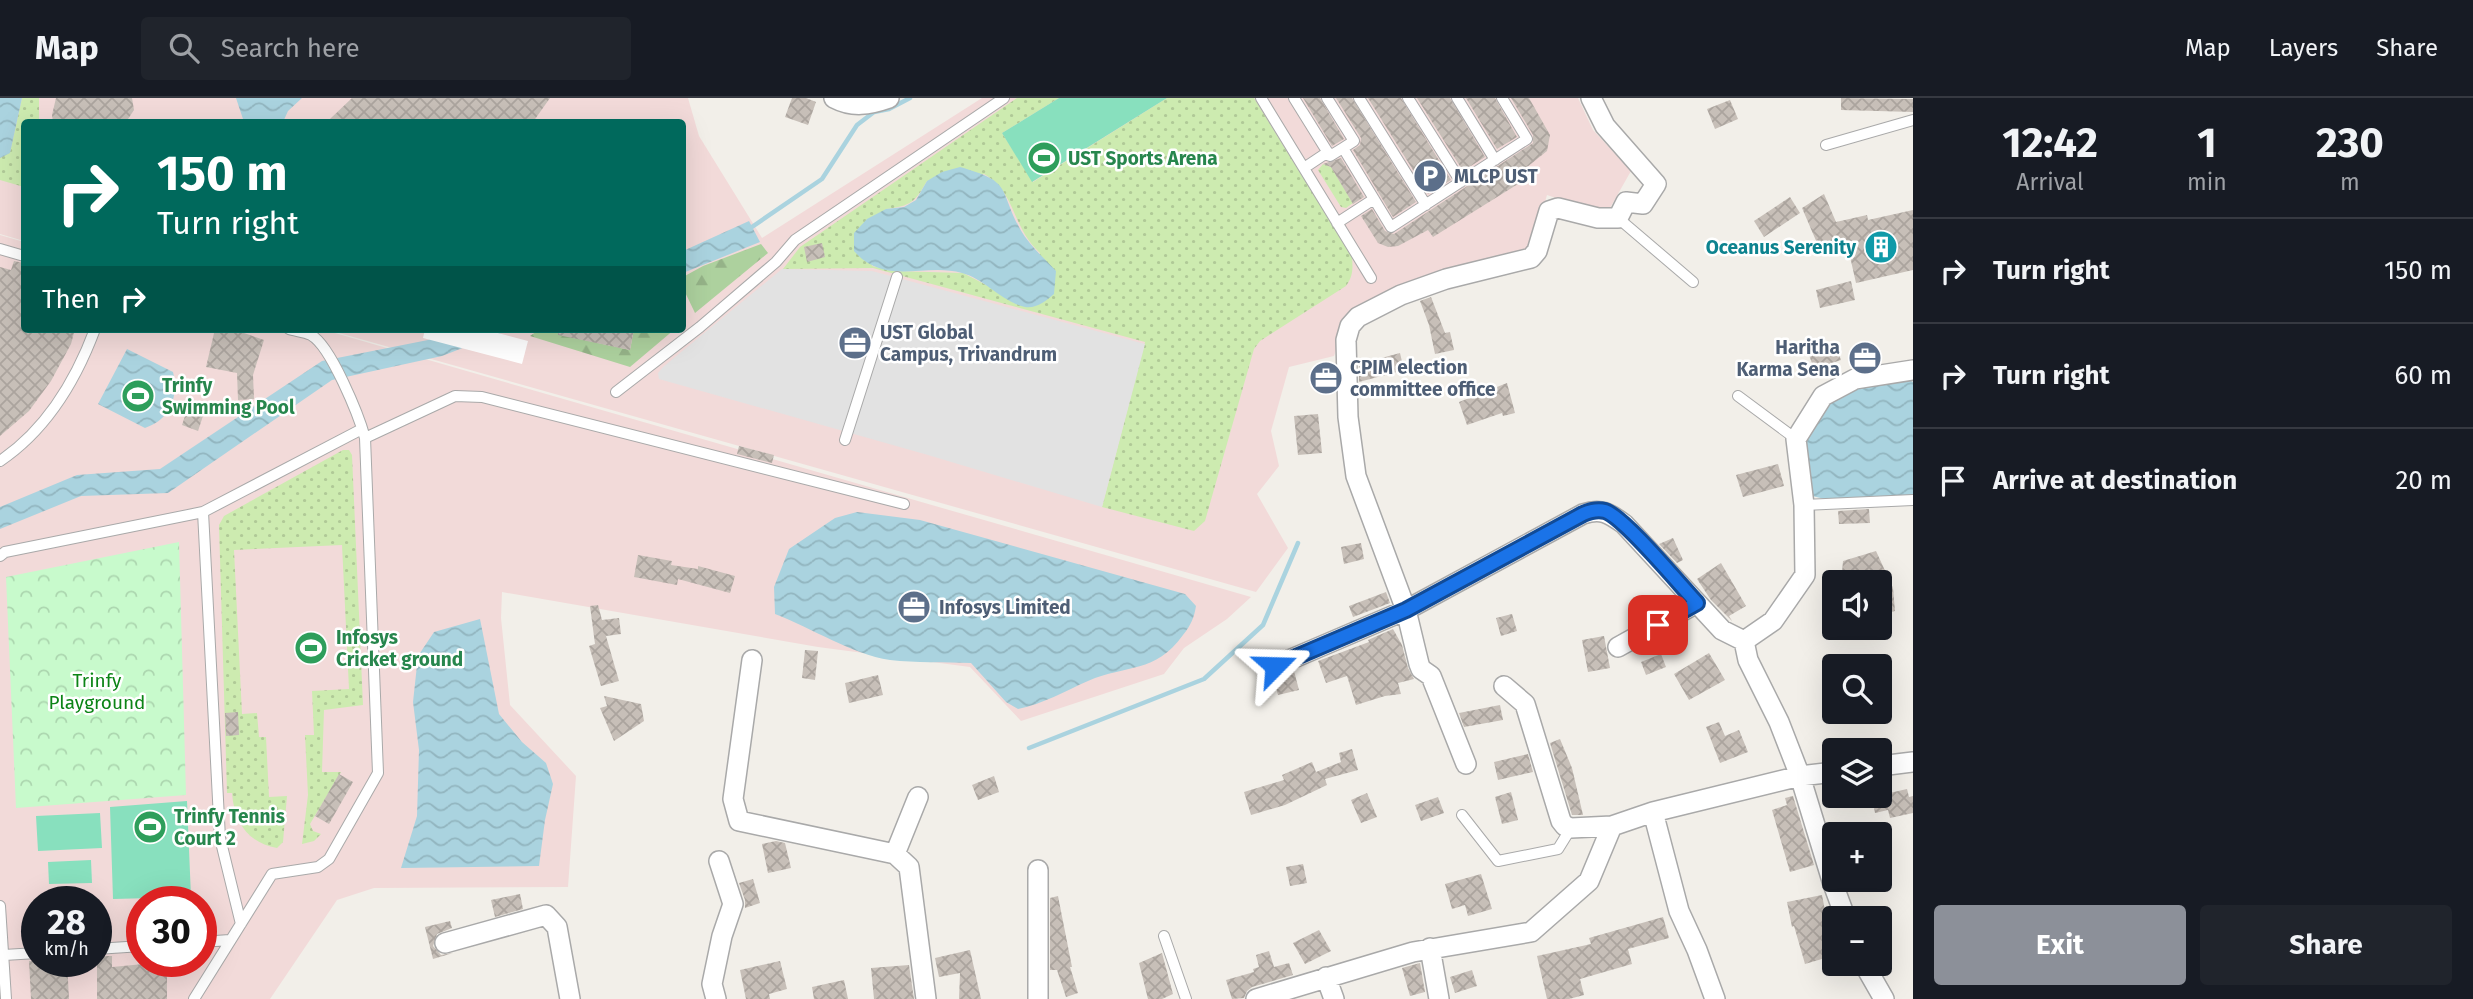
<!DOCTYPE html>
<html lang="en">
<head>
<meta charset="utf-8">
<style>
	:root { --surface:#171b24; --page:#20242c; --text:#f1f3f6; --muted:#9ea1a6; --line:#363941; --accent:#8c9099 }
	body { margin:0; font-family:"Fira Sans",sans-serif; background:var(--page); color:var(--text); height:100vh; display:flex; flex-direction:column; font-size:26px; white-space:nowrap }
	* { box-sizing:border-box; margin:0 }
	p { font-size:23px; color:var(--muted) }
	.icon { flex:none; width:38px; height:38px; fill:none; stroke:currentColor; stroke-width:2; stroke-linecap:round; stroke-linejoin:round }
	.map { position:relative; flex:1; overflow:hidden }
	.drawer { display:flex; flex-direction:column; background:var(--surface); width:560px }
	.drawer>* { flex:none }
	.hud { position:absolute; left:21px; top:21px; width:665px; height:214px; border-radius:7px; box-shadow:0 7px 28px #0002; background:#00695c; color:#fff; overflow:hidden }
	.buttons { position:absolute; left:1822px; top:472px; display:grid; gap:14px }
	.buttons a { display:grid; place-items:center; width:70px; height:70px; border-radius:7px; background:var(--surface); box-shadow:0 7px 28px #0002; font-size:35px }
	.speed { position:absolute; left:21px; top:788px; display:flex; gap:14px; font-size:35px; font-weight:700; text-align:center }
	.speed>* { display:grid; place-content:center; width:91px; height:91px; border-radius:50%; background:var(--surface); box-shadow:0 7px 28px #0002; line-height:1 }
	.speed small { font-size:18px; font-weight:400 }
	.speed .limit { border:10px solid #d22; background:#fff; color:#111 }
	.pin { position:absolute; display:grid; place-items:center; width:60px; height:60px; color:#fff; margin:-30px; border-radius:14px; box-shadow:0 4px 10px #0006 }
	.me { position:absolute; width:77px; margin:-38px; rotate:68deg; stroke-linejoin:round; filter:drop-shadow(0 0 5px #0008) }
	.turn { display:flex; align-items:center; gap:24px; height:147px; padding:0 21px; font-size:32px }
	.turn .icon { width:91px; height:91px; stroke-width:2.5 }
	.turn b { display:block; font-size:49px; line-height:60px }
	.then { display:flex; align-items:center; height:66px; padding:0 21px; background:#0003; gap:14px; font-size:26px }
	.eta { display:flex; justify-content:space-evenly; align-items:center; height:119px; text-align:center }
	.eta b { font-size:42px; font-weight:700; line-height:49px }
	.button { display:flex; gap:14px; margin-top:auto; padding:14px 21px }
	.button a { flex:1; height:80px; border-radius:7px; background:var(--accent); color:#fff; font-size:28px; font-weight:700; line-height:80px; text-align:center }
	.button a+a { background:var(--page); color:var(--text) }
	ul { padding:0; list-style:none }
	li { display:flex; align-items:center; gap:21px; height:105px; padding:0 21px; border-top:2px solid var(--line) }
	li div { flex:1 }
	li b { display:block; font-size:26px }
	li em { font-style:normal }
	header { display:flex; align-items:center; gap:42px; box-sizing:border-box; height:98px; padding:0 35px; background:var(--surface); border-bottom:2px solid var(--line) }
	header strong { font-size:33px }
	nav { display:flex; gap:38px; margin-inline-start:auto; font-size:24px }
	.search { width:490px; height:63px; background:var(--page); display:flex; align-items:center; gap:18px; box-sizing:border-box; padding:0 24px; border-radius:7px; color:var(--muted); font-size:26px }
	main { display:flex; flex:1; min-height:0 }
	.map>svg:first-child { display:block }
	.commercial { fill:#f2dad9; fill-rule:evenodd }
	.grass { fill:url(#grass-dots); fill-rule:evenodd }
	.forest { fill:url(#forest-firs) }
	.park { fill:url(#park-crowns) }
	.pitch { fill:#88e0be }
	.parking { fill:#e2e2e2 }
	.water { fill:url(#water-waves) }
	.pier { fill:#fff }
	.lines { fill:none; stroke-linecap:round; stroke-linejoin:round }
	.stream { stroke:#aad3df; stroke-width:4.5 }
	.building { fill:url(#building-cross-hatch) }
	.service-casing { stroke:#a9a9a9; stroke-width:12 }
	.minor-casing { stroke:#a9a9a9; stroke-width:22 }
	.service { stroke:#fff; stroke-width:10 }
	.minor { stroke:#fff; stroke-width:19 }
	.route-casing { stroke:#114b97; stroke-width:18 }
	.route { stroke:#1a73e8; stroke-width:12 }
	.labels { text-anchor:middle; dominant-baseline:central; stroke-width:5; stroke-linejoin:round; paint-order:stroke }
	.leisure-label { font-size:19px; font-weight:bold; fill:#27864d; stroke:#fff; text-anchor:start }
	.service-label { font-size:19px; font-weight:bold; fill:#4e5e75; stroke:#fff; text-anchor:start }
	.culture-label { font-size:19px; font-weight:bold; fill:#0d838f; stroke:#fff; text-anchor:end }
	.park-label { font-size:19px; fill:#0c8416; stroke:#fff }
</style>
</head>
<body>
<header>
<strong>Map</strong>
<div class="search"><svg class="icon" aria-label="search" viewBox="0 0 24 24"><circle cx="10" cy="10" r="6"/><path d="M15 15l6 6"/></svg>Search here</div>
<nav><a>Map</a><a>Layers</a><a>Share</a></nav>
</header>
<main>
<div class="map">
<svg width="1913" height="901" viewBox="0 0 1913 901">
	<defs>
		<pattern id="grass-dots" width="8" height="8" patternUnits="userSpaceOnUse" patternTransform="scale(1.75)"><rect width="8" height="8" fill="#cdebb0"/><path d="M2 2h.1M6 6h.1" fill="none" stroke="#b0c997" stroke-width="1.8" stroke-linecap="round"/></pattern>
		<pattern id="forest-firs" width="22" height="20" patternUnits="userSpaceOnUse" patternTransform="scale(1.75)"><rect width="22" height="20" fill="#add19e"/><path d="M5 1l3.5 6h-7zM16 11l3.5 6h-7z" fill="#95b388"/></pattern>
		<pattern id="park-crowns" width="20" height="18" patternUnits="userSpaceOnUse" patternTransform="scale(1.75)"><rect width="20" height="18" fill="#c8facc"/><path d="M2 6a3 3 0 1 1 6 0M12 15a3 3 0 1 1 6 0" fill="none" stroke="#acd6af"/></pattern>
		<pattern id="water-waves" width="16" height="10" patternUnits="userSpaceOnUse" patternTransform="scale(1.75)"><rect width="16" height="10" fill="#aad3df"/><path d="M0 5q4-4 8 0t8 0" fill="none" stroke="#92b5bf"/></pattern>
		<pattern id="building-cross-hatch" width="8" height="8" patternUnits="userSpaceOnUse" patternTransform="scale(1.75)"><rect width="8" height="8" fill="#c7bfb8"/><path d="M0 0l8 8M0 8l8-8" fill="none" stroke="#aba49e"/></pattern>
	</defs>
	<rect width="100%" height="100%" fill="#f2efe9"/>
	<path class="commercial" d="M0 0H688L699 38 762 140 982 0H1578L1593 32 1631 73 1606 117 1547 97 1531 152 1347 220 1334 258 1289 269 1271 333 1279 368 1257 396 1288 450 1256 494 325 231H682V24H24V143L0 136Z
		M0 137 24 144V231H321L1251 499 1227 521 1184 550 1164 576 1021 623 970 569 818 549 502 494 501 520 510 607 576 678 568 789 374 790 337 802 270 901H0ZM37 803H96V863H37ZM142 803H201V863H142Z"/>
	<path class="grass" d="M22 0H39V24H24V89L0 82V60L10 54Z
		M1017 0H1059L1002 35 1033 84 1167 0H1254L1352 159C1353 171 1353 178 1346 188L1260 243 1254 251 1205 423 1194 433 1102 409 1145 244 873 170 783 171 800 149ZM984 76C1016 94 1012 130 1040 155L1014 205 994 191 963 175 894 173 872 168 886 111C911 108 915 104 927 83Z
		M1323 66 1331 69 1353 105 1346 110 1341 109 1318 72Z
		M343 352H349L352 357 363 607 324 612 322 674H341L310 726 313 733 321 736 314 743 302 746 308 697 305 637H314L312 593 349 591 342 447 234 452 242 616 257 615 259 639H266L269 699 287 698 283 744 277 750C248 745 234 724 232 695H227L219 427 224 418Z"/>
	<path class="forest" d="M761 146 768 155 695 215 683 190V179L703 168Z
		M540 231H581L580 241 630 252 634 231H675L630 269 530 238Z"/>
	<path class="park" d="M179 444 186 697 16 710 6 479Z"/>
	<path class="pitch" d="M1059 0H1167L1032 84 1002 35Z
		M187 703 191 799 113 801 110 709Z
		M100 715 102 750 38 753 36 718Z
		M91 762 92 785 49 786 48 764Z"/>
	<path class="parking" d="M782 171 872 173 1145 246 1102 409 928 357 659 281 658 275 663 269Z"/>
	<path class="water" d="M0 0H22L10 55 0 60Z
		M236 0H302L288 13 283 24H244Z
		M960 69C1013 84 998 90 1020 131 1029 147 1044 160 1056 173L1054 196C1046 203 1036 211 1025 209 1002 204 985 181 962 175 925 164 885 189 854 153V135L867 121 886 111 904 109 916 102 927 83 942 74Z
		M749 123 760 144 683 175V153Z
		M455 231H511L442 258 332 282 168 395 81 398 0 431V409L77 377 160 371 322 263 428 242Z
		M127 251 173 274C179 299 170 322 145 330L98 306Z
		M1901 278 1913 284V400L1846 406 1812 398 1805 340 1829 302 1867 282Z
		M857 414 920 422 1185 496 1196 508C1194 520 1191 527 1183 537 1155 576 1127 566 1088 583 1065 593 1043 606 1018 611L1006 604 971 565C944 564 916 565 890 562 851 556 812 530 775 516L774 489 789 451 835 420Z
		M480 521 499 616 522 644 546 665 553 686 545 722 539 768 401 770 417 718 419 652 413 604 418 558 434 534Z"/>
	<path class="pier" d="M425 231H483L528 243 522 266 423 240Z"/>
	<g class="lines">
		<path class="stream" d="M749 131 822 81 857 27 874 14 889 11 910 0
			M1029 650 1204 581 1263 527 1298 445"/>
	</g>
	<path class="building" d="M56 0H132L134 12 126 24H53L52 17Z
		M352 0H550L533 24H327Z
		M792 0H806L816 4 808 27 785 19Z
		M1303 0H1320L1344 41 1332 48Z
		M1336 0H1352L1416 104 1393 119 1353 52 1360 47 1361 40Z
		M1368 0H1401L1451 82 1428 96Z
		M1417 0H1450L1485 59 1463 73Z
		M1466 0H1495L1517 39 1497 51Z
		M1511 0H1529L1550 37 1547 53 1521 74 1526 81 1433 139 1428 132 1398 148 1388 149 1378 145 1361 118 1372 111 1385 133 1394 136 1533 45V37Z
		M1841 0 1913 1V14L1841 12Z
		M1730 2 1738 21 1715 31 1707 11Z
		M1341 60 1364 99 1353 106 1331 69 1323 66Z
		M1824 96 1836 124 1867 117 1868 122 1913 112V172L1856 185 1846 141 1820 152 1802 110Z
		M1790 99 1800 115 1764 139 1754 123Z
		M822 145 825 159 807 164 804 149Z
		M14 163 24 165V231H75L71 246 51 283 29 313 0 338V169L11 172Z
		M1851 183 1855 202 1820 210 1816 192Z
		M1431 199 1445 235 1450 234 1454 252 1435 256 1429 227 1420 203Z
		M215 231H245L244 235 264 242 253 277 254 301 238 302 237 275 206 269Z
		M558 231H634L630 252 558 237Z
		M1835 246 1841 262 1814 271 1809 257Z
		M1400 255 1404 272 1359 284V266Z
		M1507 285 1515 315 1503 318 1502 315 1467 327 1459 304Z
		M190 303 206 309 198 333 182 327Z
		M1318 316 1322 355 1298 357 1294 318Z
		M739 348 774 357 772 365 737 356Z
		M1778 366 1784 388 1743 399 1736 377Z
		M1869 411 1870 425 1839 426 1838 413Z
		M1673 440 1683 462 1677 465 1659 446Z
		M1361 445 1364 461 1344 466 1341 449Z
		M1876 453 1893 490 1895 513 1880 517V485H1841L1843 463Z
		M638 457 672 463 671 467 698 471V468L735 478 730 495 678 481 677 487 634 479Z
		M1721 465 1746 508 1729 518 1732 523 1711 502 1697 481Z
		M1386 494 1390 505 1353 519 1349 508Z
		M598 507 602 522 619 520 621 536 606 538 619 583 601 588 589 548 595 546 590 508Z
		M1512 516 1517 533 1501 538 1496 520Z
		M1393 531 1402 547 1408 570 1414 581 1398 585 1401 596 1385 598 1356 607 1347 578 1326 585 1318 563 1369 544 1368 542Z
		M1604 538 1610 570 1588 574 1582 542Z
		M805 552 818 553 815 582 802 580Z
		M1709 555 1725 582 1689 602 1674 576Z
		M1661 556 1666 569 1646 577 1641 564Z
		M1294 573 1299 592 1278 597 1273 580Z
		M878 577 883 597 849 605 845 585Z
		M604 598 641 606 644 623 614 643 600 610 607 608Z
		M1500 607 1503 622 1464 629 1459 615Z
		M238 614 239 637 226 638 225 615Z
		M1719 624 1725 638 1739 632 1748 654 1720 665 1706 629Z
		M1560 641 1572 670 1583 717H1572L1550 645Z
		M1352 651 1358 672 1325 681 1327 687 1285 707 1251 717 1244 694 1284 682 1282 677 1312 664 1316 674 1341 664 1339 655Z
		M1528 656 1533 674 1498 682 1494 664Z
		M339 676 353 684 329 726 315 718Z
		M994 678 999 694 978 702 972 687Z
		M1907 691 1909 699 1913 698V715L1890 720 1888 712 1875 715 1872 699Z
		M1511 694 1518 722 1502 726 1495 699Z
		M1367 695 1377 719 1361 725 1351 702Z
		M1793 698 1814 767 1790 774 1772 712 1787 707 1785 700Z
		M1438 699 1444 715 1421 723 1415 707Z
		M776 743 785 745 791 770 768 775 762 746Z
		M1303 766 1307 785 1290 788 1286 769Z
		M1481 776 1492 811 1468 818 1465 807 1452 811 1445 786Z
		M753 781 760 805 745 810V802L739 785Z
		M520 796 523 811 495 819 491 802Z
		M1822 797 1828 828H1824L1832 858 1805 866 1794 828 1792 829 1787 804Z
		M1058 798 1072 869H1070L1078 895 1066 899 1057 872H1050V800Z
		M1663 819 1669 840 1628 851 1632 866 1580 881 1584 897 1569 901H1547L1537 858 1591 846 1589 840Z
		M450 823 452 830 437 836 433 848 441 857 453 855 433 861 425 829Z
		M1319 832 1331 853 1305 866 1293 845Z
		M970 852 981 901H959L960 875 939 879 935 860Z
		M1269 853 1274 869 1289 865 1293 877 1252 889 1247 893 1244 900 1232 901 1226 882 1254 874 1253 871 1259 869 1256 857Z
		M1162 855 1173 896 1162 901H1148L1139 865Z
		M97 858H112V869L144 866V863H167V901H97Z
		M29 863H67L69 901H31Z
		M780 863 787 891 769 896 770 901H746L740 872Z
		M1420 865 1425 894 1410 898 1402 870Z
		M909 867 914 901H874L871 870Z
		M1472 872 1477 888 1455 895 1450 879Z
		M844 882 848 901H814L812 889Z"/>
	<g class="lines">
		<defs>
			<path id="service" d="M1261 0 1371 180
				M1294 0 1330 58 1343 50
				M1327 0 1354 43 1343 50 1391 129 1527 41 1502 0
				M1359 0 1426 107
				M1408 0 1461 84
				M1457 0 1495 62
				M1826 47 1913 22
				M1304 70 1328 54
				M1618 120 1693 184
				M1337 125 1374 101
				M0 151 24 158
				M616 294 700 229 776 164 795 142 1004 0
				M1738 298 1796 341
				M365 340 455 298 482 299 904 406
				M845 342 897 179
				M0 363C46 332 76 282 95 231
				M1804 407 1913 402
				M0 458 5 454 203 414
				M1462 717 1498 763 1558 751 1571 730
				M0 808 6 901
				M241 826 220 740 203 414 362 331
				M1164 838 1186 901
				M201 844 230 842
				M96 851 142 848
				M4 857 37 855
				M194 901 272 776 318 769 329 761 378 675 365 340C359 318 331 248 311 237 305 234 295 233 289 231"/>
			<path id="minor" d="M834 0C853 10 869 7 889 0
				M1618 549 1697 505
				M752 562 733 701 739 723 895 756 909 769 926 901
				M1275 568 1406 512 1583 416C1601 410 1609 415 1624 426L1722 532 1744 543
				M1504 588 1525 606 1561 723 1565 728 1571 730 1612 728
				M1466 666 1431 578 1421 571 1419 566 1406 512 1356 378 1348 319 1346 242 1350 228 1358 219 1401 197 1446 181 1531 160 1537 153 1549 113 1558 110 1598 120H1618L1626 104 1643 106 1656 86 1605 28 1591 0
				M1880 668 1913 664
				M1653 714 1679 813 1697 852 1715 901
				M895 756 918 699
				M1038 772V901
				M1846 821 1833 786 1800 678 1779 624 1748 562 1744 543 1773 523 1805 477 1804 407 1796 341 1823 298 1855 281 1913 272
				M445 845 546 817 557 829 570 901
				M1430 850 1439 901
				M1864 866 1884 901
				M1326 879 1334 901
				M716 901 712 886 722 838 733 806 719 763
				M1256 901 1413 854 1531 834 1589 783 1612 728 1653 714 1800 678 1834 674"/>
		</defs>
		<use href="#service" class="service-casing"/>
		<use href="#minor" class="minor-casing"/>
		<use href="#service" class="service"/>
		<use href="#minor" class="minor"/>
	</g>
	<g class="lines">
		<defs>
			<path id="route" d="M1275 568 1406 512 1583 416C1590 413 1597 411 1605 413 1624 419 1680 487 1697 505L1658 527"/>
		</defs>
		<use href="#route" class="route-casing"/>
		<use href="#route" class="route"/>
	</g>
	<defs>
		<symbol id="stadium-disc" viewBox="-11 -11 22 22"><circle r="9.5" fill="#2e9e5b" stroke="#fff"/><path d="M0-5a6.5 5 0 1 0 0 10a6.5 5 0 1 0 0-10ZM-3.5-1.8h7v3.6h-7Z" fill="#fff"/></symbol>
		<symbol id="parking-disc" viewBox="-11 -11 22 22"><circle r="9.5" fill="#5c6f8a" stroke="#fff"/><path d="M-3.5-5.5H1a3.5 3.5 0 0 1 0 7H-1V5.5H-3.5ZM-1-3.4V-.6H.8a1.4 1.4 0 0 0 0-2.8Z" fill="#fff"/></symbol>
		<symbol id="building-disc" viewBox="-11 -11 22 22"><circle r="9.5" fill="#0f9aa8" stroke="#fff"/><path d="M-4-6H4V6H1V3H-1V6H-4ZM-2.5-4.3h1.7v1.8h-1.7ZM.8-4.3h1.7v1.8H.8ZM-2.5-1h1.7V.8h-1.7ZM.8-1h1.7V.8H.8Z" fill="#fff"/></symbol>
		<symbol id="office-disc" viewBox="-11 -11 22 22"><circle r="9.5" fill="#5c6f8a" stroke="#fff"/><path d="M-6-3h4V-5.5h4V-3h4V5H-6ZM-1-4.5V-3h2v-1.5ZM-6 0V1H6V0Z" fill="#fff"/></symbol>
	</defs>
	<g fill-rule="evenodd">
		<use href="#stadium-disc" x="1025" y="41" width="38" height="38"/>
		<use href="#parking-disc" x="1411" y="59" width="38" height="38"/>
		<use href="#building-disc" x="1862" y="130" width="38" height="38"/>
		<use href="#office-disc" x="836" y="226" width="38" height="38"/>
		<use href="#office-disc" x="1846" y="241" width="38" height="38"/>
		<use href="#office-disc" x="1307" y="261" width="38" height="38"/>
		<use href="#stadium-disc" x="119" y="279" width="38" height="38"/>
		<use href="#office-disc" x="895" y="490" width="38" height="38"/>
		<use href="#stadium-disc" x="292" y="531" width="38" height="38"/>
		<use href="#stadium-disc" x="131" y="710" width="38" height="38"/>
	</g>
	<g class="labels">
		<g class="leisure-label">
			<text x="1068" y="60">UST Sports Arena</text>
			<text x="162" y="287">Trinfy<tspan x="162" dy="22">Swimming Pool</tspan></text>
			<text x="336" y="539">Infosys<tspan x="336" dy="22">Cricket ground</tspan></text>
			<text x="174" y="718">Trinfy Tennis<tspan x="174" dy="22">Court 2</tspan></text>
		</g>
		<g class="service-label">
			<text x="1454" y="78">MLCP UST</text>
			<text x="880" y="234">UST Global<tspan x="880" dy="22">Campus, Trivandrum</tspan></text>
			<text x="1840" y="249" text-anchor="end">Haritha<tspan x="1840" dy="22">Karma Sena</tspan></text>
			<text x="1350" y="269">CPIM election<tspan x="1350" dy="22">committee office</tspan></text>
			<text x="939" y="509">Infosys Limited</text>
		</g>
		<g class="culture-label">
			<text x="1856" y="149">Oceanus Serenity</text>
		</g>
		<g class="park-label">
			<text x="97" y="582">Trinfy<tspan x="97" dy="22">Playground</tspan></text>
		</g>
	</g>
</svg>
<div class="buttons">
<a><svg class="icon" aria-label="sound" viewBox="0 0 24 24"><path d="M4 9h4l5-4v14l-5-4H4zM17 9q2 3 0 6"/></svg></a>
<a><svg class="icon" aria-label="search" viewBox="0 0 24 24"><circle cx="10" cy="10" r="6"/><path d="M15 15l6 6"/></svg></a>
<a><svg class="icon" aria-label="layers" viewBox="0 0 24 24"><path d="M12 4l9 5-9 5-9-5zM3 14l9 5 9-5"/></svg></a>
<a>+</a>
<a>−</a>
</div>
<div class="speed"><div>28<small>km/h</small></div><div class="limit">30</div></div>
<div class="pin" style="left:1658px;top:527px;background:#d93025"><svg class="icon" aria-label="arrive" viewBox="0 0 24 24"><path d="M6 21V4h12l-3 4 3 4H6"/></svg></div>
<svg class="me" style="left:1275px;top:568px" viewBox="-20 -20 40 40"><path d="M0-17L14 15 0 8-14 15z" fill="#1a73e8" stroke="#fff" stroke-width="4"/></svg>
<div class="hud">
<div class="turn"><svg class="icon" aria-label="right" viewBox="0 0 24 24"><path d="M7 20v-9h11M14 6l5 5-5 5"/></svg><div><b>150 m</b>Turn right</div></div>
<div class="then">Then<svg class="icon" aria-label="right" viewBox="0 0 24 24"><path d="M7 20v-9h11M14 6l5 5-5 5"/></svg></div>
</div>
</div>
<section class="drawer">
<div class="eta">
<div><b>12:42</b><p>Arrival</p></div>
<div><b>1</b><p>min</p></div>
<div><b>230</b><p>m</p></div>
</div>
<ul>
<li><svg class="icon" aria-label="right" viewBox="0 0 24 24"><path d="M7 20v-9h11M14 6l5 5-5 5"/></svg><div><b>Turn right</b></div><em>150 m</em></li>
<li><svg class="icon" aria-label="right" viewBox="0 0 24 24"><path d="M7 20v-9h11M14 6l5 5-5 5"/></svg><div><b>Turn right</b></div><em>60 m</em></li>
<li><svg class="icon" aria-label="arrive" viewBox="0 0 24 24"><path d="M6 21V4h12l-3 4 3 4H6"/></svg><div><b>Arrive at destination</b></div><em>20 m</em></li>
</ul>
<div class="button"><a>Exit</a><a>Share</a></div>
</section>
</main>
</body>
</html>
